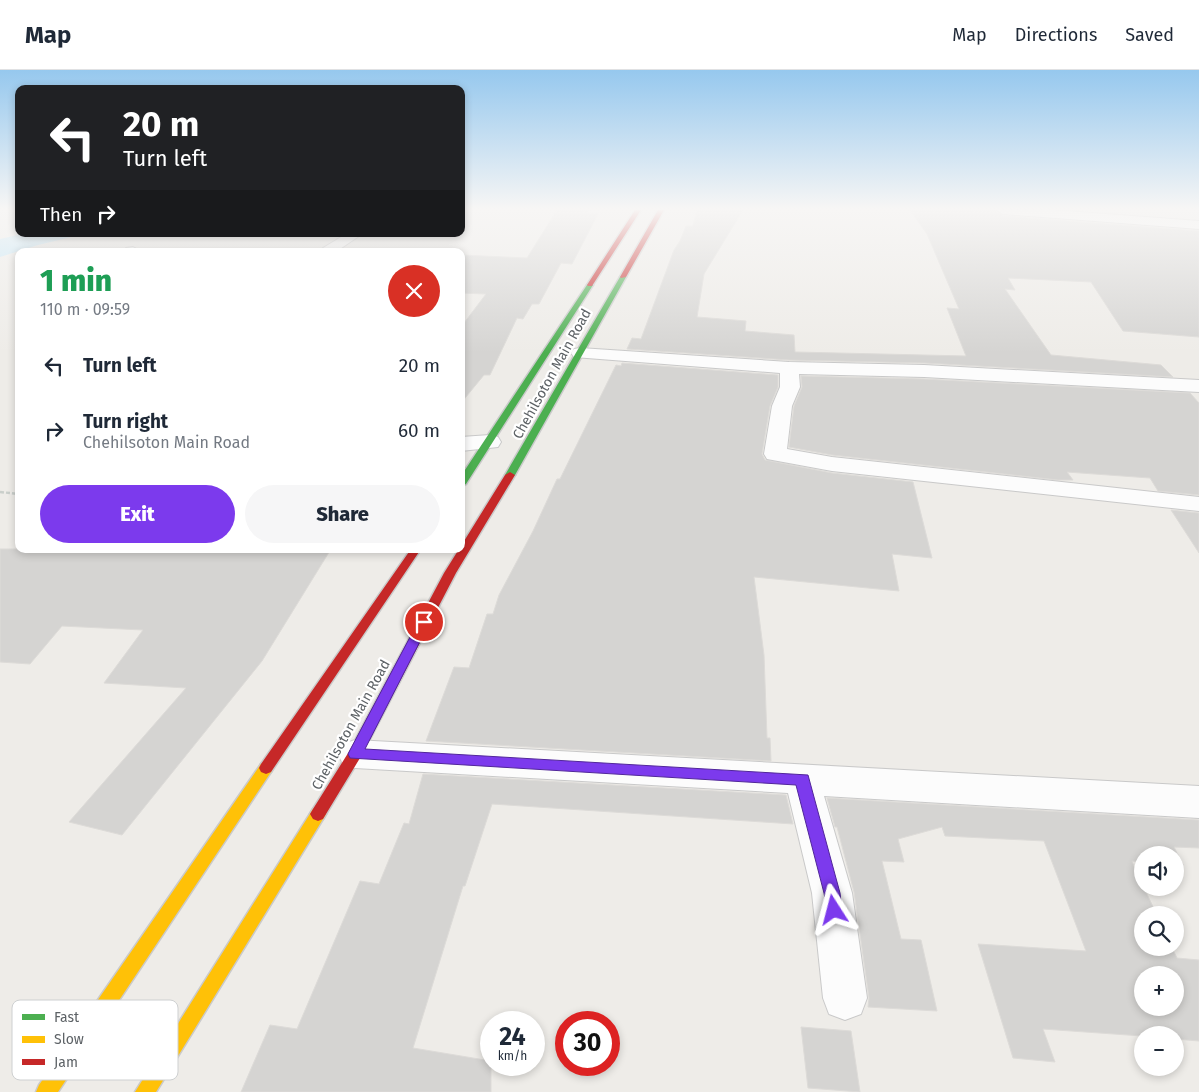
<!DOCTYPE html>
<html lang="en">
<head>
<meta charset="utf-8">
<style>
	:root { --surface:#fff; --page:#f6f6f7; --text:#1f2937; --muted:#747a83; --line:#e0e1e3; --accent:#7c3aed }
	body { margin:0; font-family:"Fira Sans",sans-serif; background:var(--page); color:var(--text); height:100vh; display:flex; flex-direction:column; font-size:19px; white-space:nowrap }
	* { box-sizing:border-box; margin:0 }
	p { font-size:16px; color:var(--muted) }
	.icon { flex:none; width:28px; height:28px; fill:none; stroke:currentColor; stroke-width:2; stroke-linecap:round; stroke-linejoin:round }
	.map { position:relative; flex:1; overflow:hidden }
	.sheet { position:absolute; left:15px; top:178px; width:450px; height:305px; display:flex; flex-direction:column; background:var(--surface); border-radius:10px; box-shadow:0 2px 8px #0003 }
	.sheet>* { flex:none }
	.banner { position:absolute; left:15px; top:15px; width:450px; height:152px; border-radius:10px; box-shadow:0 2px 8px #0003; background:#202124; color:#fff; overflow:hidden }
	.buttons { position:absolute; left:1134px; top:776px; display:grid; gap:10px }
	.buttons a { display:grid; place-items:center; width:50px; height:50px; border-radius:50%; background:var(--surface); box-shadow:0 2px 8px #0003; font-size:25px }
	.speed { position:absolute; left:480px; top:941px; display:flex; gap:10px; font-size:25px; font-weight:700; text-align:center }
	.speed>* { display:grid; place-content:center; width:65px; height:65px; border-radius:50%; background:var(--surface); box-shadow:0 2px 8px #0003; line-height:1 }
	.speed small { font-size:12px; font-weight:400 }
	.speed .limit { border:8px solid #d22; background:#fff; color:#111 }
	.pin { position:absolute; display:grid; place-items:center; width:42px; height:42px; color:#fff; margin:-21px; border:2px solid #fff; border-radius:50%; box-shadow:0 1px 5px #0007 }
	.me { position:absolute; width:55px; margin:-28px; rotate:351deg; stroke-linejoin:round; filter:drop-shadow(0 0 4px #0008) }
	.turn { display:flex; align-items:center; gap:18px; height:105px; padding:0 25px; font-size:22px }
	.turn .icon { width:65px; height:65px; stroke-width:2.5 }
	.turn b { display:block; font-size:35px; line-height:42px }
	.then { display:flex; align-items:center; height:48px; padding:0 25px; background:#0003; gap:10px; font-size:19px }
	.round { display:grid; place-items:center; flex:none; width:52px; height:52px; border-radius:26px; background:var(--page) }
	.summary { display:flex; align-items:center; justify-content:space-between; height:85px; padding:0 25px }
	h1 { font-size:30px; font-weight:800; line-height:38px; color:#1e9e55 }
	.cta { display:flex; gap:10px; margin-top:auto; padding:10px 25px }
	.cta a { flex:1; height:58px; border-radius:30px; background:var(--accent); color:#fff; font-size:20px; font-weight:800; line-height:58px; text-align:center }
	.cta a+a { background:var(--page); color:var(--text) }
	ul { padding:0; list-style:none }
	li { display:flex; align-items:center; gap:15px; height:65px; padding:0 25px }
	li div { flex:1 }
	li b { display:block; font-size:19px }
	li em { font-style:normal }
	header { display:flex; align-items:center; gap:30px; box-sizing:border-box; height:70px; padding:0 25px; background:var(--surface); border-bottom:1px solid var(--line) }
	header strong { font-size:24px }
	nav { display:flex; gap:28px; margin-inline-start:auto; font-size:18px }
	.map>svg:first-child { display:block }
	.water { fill:#bce5f8 }
	.building { fill:#d5d4d2; stroke:#dddbd8; fill-rule:evenodd }
	.lines { fill:none; stroke-linecap:round; stroke-linejoin:round }
	.street-casing { stroke:#c9c9c9; stroke-width:2 }
	.fast-casing { stroke:#cacaca; stroke-width:3 }
	.slow-casing { stroke:#cacaca; stroke-width:3 }
	.jam-casing { stroke:#cacaca; stroke-width:3 }
	.path { stroke:#cacfcb; stroke-width:2.5; stroke-dasharray:4 2; stroke-linecap:butt }
	.street { fill:#fcfcfc; fill-rule:evenodd }
	.fast { fill:#4caf50; fill-rule:evenodd }
	.slow { fill:#ffc107; fill-rule:evenodd }
	.jam { fill:#c62828; fill-rule:evenodd }
	.route { fill:#7c3aed; stroke:#51269a }
	.labels { text-anchor:middle; dominant-baseline:central; stroke-width:4.5; stroke-linejoin:round; paint-order:stroke }
	.street-label { font-size:14px; fill:#5d6266; stroke:#fff }
	.key { fill:#fff; stroke:#ced0d1; stroke-width:1 }
	.key-label { font-size:14px; fill:#5d6266 }
</style>
</head>
<body>
<header>
<strong>Map</strong>
<nav><a>Map</a><a>Directions</a><a>Saved</a></nav>
</header>
<div class="map">
<svg width="1199" height="1022" viewBox="0 0 1199 1022">
	<rect width="100%" height="100%" fill="#eeece8"/>
	<path class="water" d="M22 164H84L38 175 0 187V169Z"/>
	<path class="building" d="M557 140H588L586 144H598L572 194 561 193 539 234H532L523 249 517 248 490 305H484L461 333V257L486 224 461 223V185L527 188Z
		M697 140H743L704 204 697 247 746 251 745 261 794 265 795 282 966 286 947 238 959 239 927 164 910 140 996 141 1003 146 1199 161V267L1123 261 1091 212 1008 208 1015 220 1005 219 1051 285 1161 295 1173 307 924 293 789 290 627 279 632 268 641 269 674 180 680 171 686 156H693Z
		M622 293 778 305V317L770 336 762 384 765 390 832 403 913 412 932 488 892 484 899 521 754 507 764 585 767 668H770L771 691 426 671 454 597 469 598 487 544H493L499 525 533 461 557 409H560L616 295 621 296Z
		M801 306 924 309 1190 323 1199 333V425L1158 421 1150 408 1067 402 1073 410H1058L832 385 789 377 794 336 802 317Z
		M1171 440 1199 443V483Z
		M0 479H331L262 591 122 765 69 752 186 618 104 613 143 560 62 556 30 594 0 592Z
		M423 704 786 725 793 754 492 734 465 816H463L413 978 491 991V1022H241L270 955 297 959 360 811 379 814 404 753 409 754Z
		M827 728 1199 750V778L1174 777 1183 795 1175 794V785H1142V792L1132 791 1142 818H1144L1157 845H1142V878H1172L1177 888 1199 890V971L1175 969V965L1142 966 1043 959 1055 992 1013 988 978 874 1086 881 1044 771 945 766 942 757 898 769 904 792 882 791 901 869 921 870 937 941 868 937 869 928 854 822 837 757H835ZM1142 905H1175V938H1142Z
		M801 957 851 961 860 1022 808 1018Z"/>
	<g class="lines">
		<defs>
			<path id="street" d="M997 140H1052L1199 151V159L1003 144Z
				M346 164H362L337 181H321L323 178Z
				M133 177 140 181H124L126 178Z
				M580 278 789 292 924 295 1199 310V322L924 307 799 304 800 317 792 336 787 379 832 387 1199 427V441L832 401 767 389 764 384 772 336 780 317V303L574 287 571 283 574 279Z
				M490 365 498 367 501 372 498 377 461 381V367Z
				M355 670 1199 716V748L824 726 852 823 867 928 861 944 845 950 829 944 823 928 812 823 788 723 355 698 343 694 338 684 343 674Z"/>
			<path id="fast" d="M623 205 626 207 515 405 510 408 507 407 505 405 620 207Z
				M590 213 593 215 466 414 461 417V406L587 215Z"/>
			<path id="slow" d="M266 692 271 694 273 698 271 702 58 1022H36L39 1015 261 694Z
				M318 737 323 739 326 744 323 749 156 1022H135L313 739Z"/>
			<path id="jam" d="M635 140H641L592 216H588L587 215Z
				M658 140H664L626 207 621 208 620 207Z
				M510 402 515 405 456 503 360 688 323 749 318 751 313 749 310 744 313 739 350 680 444 503 459 479H461V476L505 405Z
				M411 479H421L271 702 266 704 261 702 259 698 261 694Z"/>
		</defs>
		<use href="#street" class="street-casing"/>
		<use href="#fast" class="fast-casing"/>
		<use href="#slow" class="slow-casing"/>
		<use href="#jam" class="jam-casing"/>
		<path class="path" d="M0 422 19 424"/>
		<use href="#street" class="street"/>
		<use href="#fast" class="fast"/>
		<use href="#slow" class="slow"/>
		<use href="#jam" class="jam"/>
	</g>
	<linearGradient id="sky" x2="0" y2="1"><stop stop-color="#96c8ee"/><stop offset="0.49" stop-color="#f7f6f5"/><stop offset="1" stop-color="#f7f6f5" stop-opacity="0"/></linearGradient>
	<rect width="1199" height="283" fill="url(#sky)"/>
	<path class="route" d="M424 548 430 552 365 679 808 705 840 823 842 840 840 846 834 848 828 846 824 823 796 715 350 688 348 684 350 680 418 552Z"/>
	<g class="labels">
		<g class="street-label">
			<text transform="translate(552 304) rotate(-61)">Chehilsoton Main Road</text>
			<text transform="translate(351 655) rotate(-61)">Chehilsoton Main Road</text>
		</g>
	</g>
	<rect x="12" y="930" width="166" height="80" rx="8" class="key"/>
	<rect x="22" y="944" width="23" height="6" fill="#4caf50"/>
	<rect x="22" y="966" width="23" height="7" fill="#ffc107"/>
	<rect x="22" y="989" width="23" height="6" fill="#c62828"/>
	<g class="key-label">
		<text x="54" y="952">Fast</text>
		<text x="54" y="974">Slow</text>
		<text x="54" y="997">Jam</text>
	</g>
</svg>
<div class="buttons">
<a><svg class="icon" aria-label="sound" viewBox="0 0 24 24"><path d="M4 9h4l5-4v14l-5-4H4zM17 9q2 3 0 6"/></svg></a>
<a><svg class="icon" aria-label="search" viewBox="0 0 24 24"><circle cx="10" cy="10" r="6"/><path d="M15 15l6 6"/></svg></a>
<a>+</a>
<a>−</a>
</div>
<div class="speed"><div>24<small>km/h</small></div><div class="limit">30</div></div>
<div class="pin" style="left:424px;top:552px;background:#d93025"><svg class="icon" aria-label="arrive" viewBox="0 0 24 24"><path d="M6 21V4h12l-3 4 3 4H6"/></svg></div>
<svg class="me" style="left:834px;top:840px" viewBox="-20 -20 40 40"><path d="M0-17L14 15 0 8-14 15z" fill="#7c3aed" stroke="#fff" stroke-width="4"/></svg>
<div class="banner">
<div class="turn"><svg class="icon" aria-label="left" viewBox="0 0 24 24"><path d="M17 20v-9H6M10 6l-5 5 5 5"/></svg><div><b>20 m</b>Turn left</div></div>
<div class="then">Then<svg class="icon" aria-label="right" viewBox="0 0 24 24"><path d="M7 20v-9h11M14 6l5 5-5 5"/></svg></div>
</div>
<section class="sheet">
<div class="summary"><div><h1>1 min</h1><p>110 m · 09:59</p></div><a class="round" style="background:#d93025;color:#fff"><svg class="icon" aria-label="close" viewBox="0 0 24 24"><path d="M6 6l12 12M18 6L6 18"/></svg></a></div>
<ul>
<li><svg class="icon" aria-label="left" viewBox="0 0 24 24"><path d="M17 20v-9H6M10 6l-5 5 5 5"/></svg><div><b>Turn left</b></div><em>20 m</em></li>
<li><svg class="icon" aria-label="right" viewBox="0 0 24 24"><path d="M7 20v-9h11M14 6l5 5-5 5"/></svg><div><b>Turn right</b><p>Chehilsoton Main Road</p></div><em>60 m</em></li>
</ul>
<div class="cta"><a>Exit</a><a>Share</a></div>
</section>
</div>
</body>
</html>
